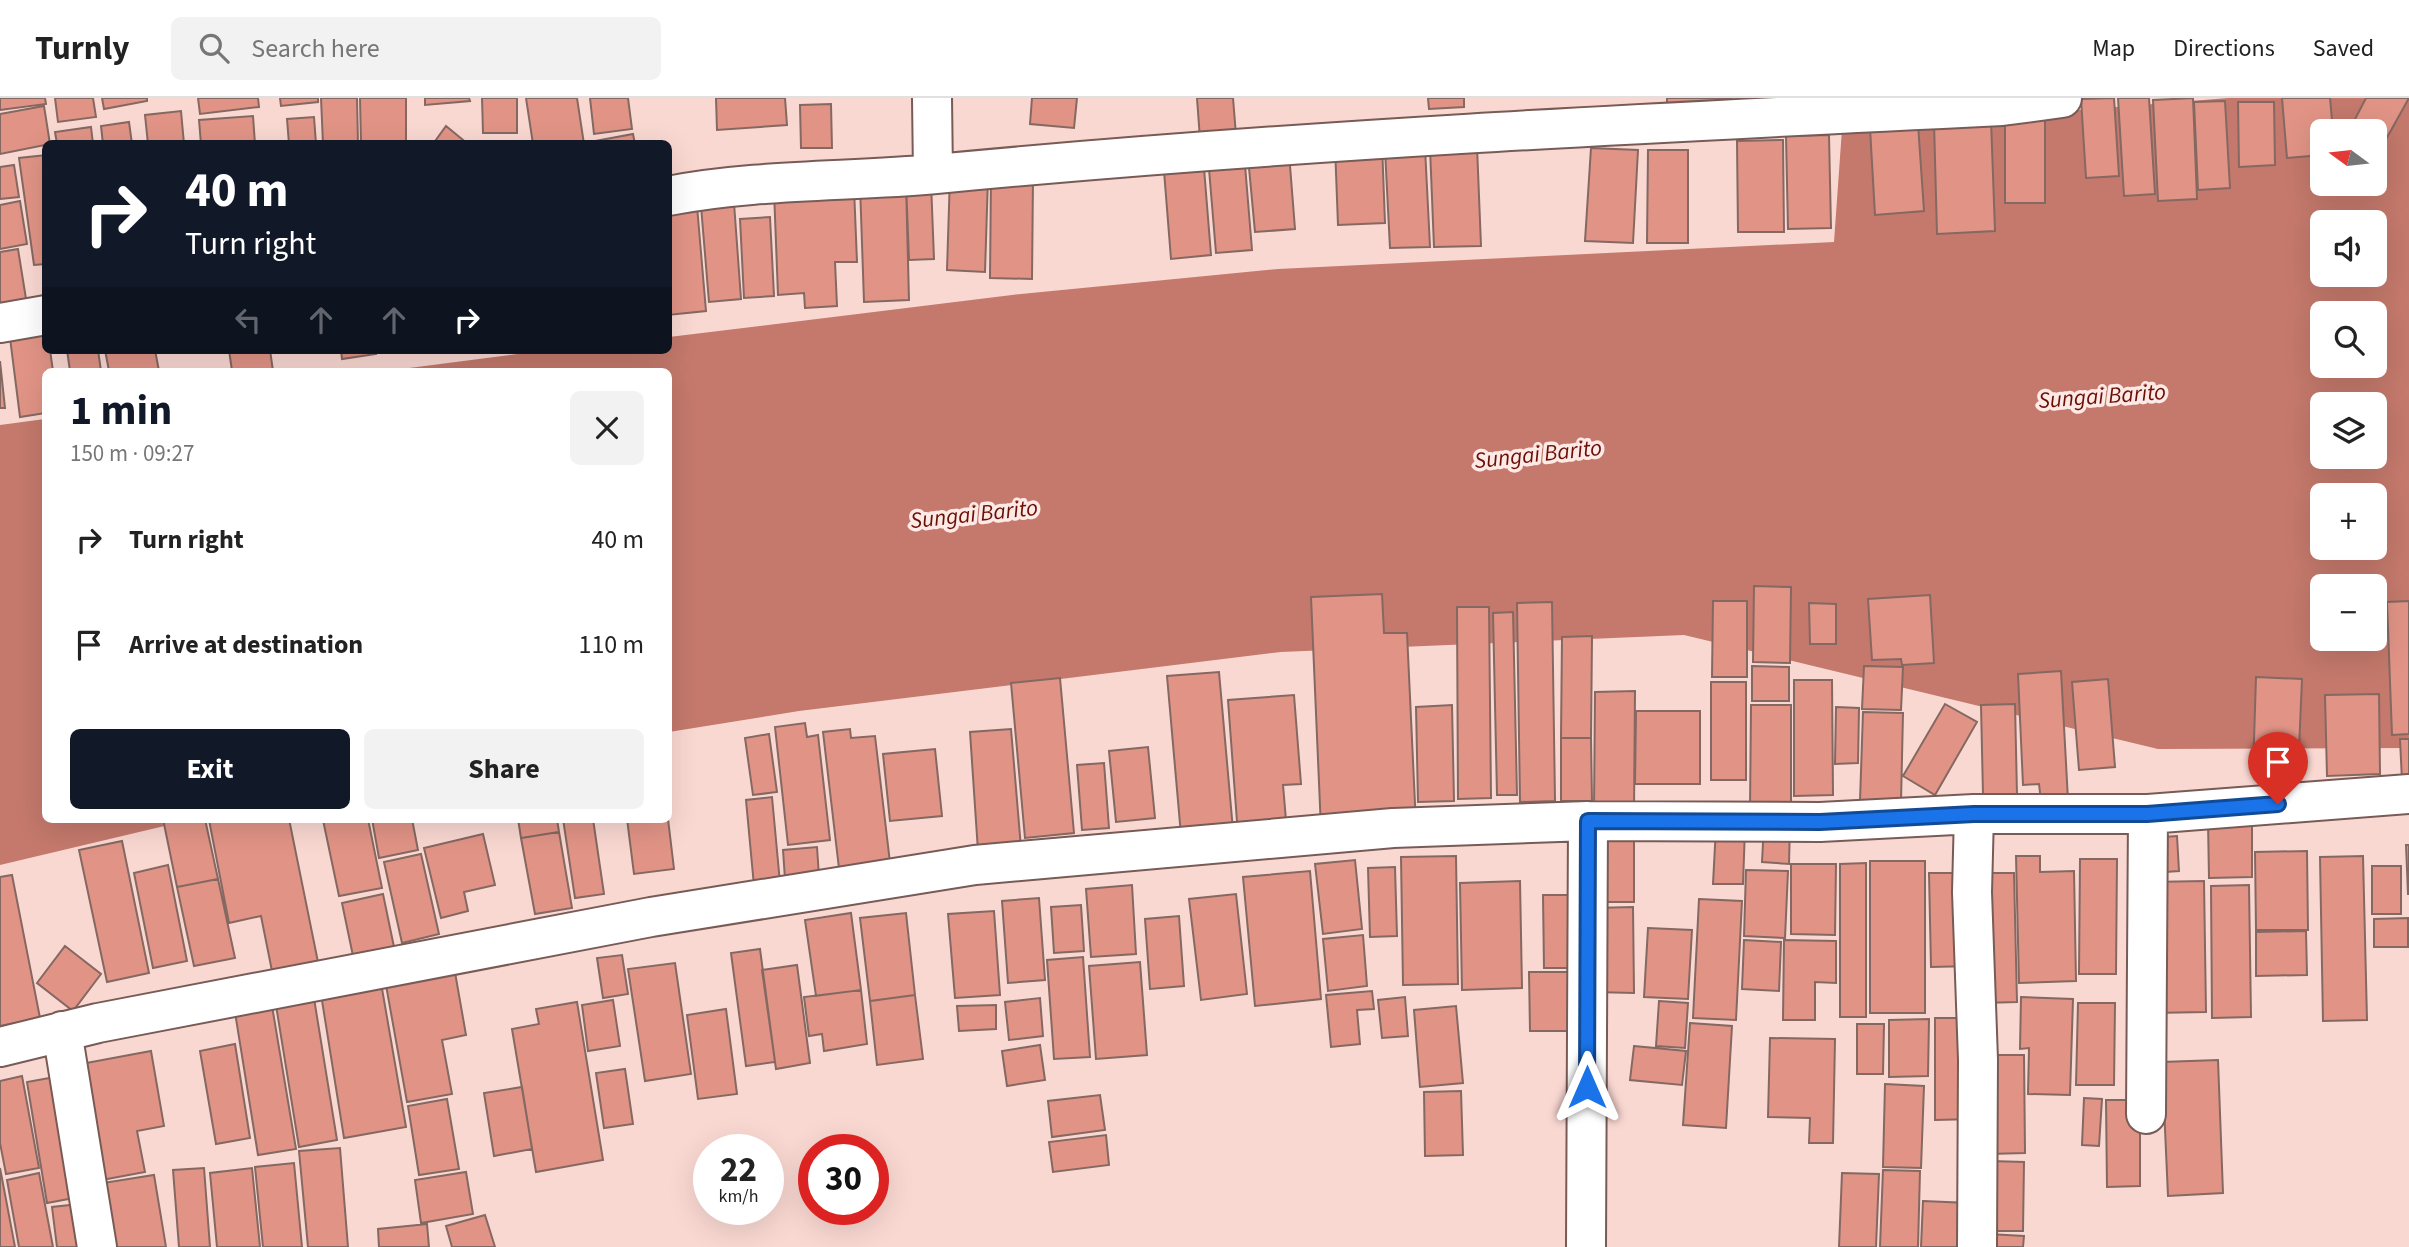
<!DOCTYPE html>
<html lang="en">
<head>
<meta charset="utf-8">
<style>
	:root { --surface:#fff; --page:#f2f2f2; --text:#222; --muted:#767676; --line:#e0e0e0; --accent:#111827 }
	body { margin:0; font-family:"Source Sans 3",sans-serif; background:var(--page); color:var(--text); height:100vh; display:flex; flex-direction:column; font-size:26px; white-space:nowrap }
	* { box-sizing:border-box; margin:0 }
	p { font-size:23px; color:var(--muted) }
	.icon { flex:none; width:38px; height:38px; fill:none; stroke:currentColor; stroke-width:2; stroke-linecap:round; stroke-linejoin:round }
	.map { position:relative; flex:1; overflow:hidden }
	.panel { position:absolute; left:42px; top:270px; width:630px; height:455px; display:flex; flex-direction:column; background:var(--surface); border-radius:10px; box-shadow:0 7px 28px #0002 }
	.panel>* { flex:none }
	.guide { position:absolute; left:42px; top:42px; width:630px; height:214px; border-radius:10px; box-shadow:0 7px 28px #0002; background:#111827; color:#fff; overflow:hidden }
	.needle { width:46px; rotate:285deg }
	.tools { position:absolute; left:2310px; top:21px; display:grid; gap:14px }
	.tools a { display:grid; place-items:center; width:77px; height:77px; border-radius:10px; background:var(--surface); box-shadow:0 7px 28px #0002; font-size:35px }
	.speed { position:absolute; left:693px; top:1036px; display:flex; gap:14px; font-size:35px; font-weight:700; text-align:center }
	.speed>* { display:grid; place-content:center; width:91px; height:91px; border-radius:50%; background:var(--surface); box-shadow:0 7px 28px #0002; line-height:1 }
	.speed small { font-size:18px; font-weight:400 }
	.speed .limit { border:10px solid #d22; background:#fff; color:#111 }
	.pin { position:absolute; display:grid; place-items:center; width:60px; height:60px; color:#fff; margin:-72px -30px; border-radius:50% 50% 50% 0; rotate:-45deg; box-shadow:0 0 7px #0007 }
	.pin .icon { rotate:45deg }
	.me { position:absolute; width:77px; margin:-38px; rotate:0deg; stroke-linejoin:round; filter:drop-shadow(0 0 5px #0008) }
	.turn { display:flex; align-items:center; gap:24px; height:147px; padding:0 28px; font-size:32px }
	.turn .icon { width:91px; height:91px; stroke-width:2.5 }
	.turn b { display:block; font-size:49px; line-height:60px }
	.lanes { display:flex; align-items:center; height:66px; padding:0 28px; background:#0003; justify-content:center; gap:35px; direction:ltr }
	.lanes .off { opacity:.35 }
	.round { display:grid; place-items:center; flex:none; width:74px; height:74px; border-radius:10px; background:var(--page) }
	.headline { display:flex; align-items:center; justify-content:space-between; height:119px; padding:0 28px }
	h1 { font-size:42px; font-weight:700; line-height:52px; color:var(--accent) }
	.action { display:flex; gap:14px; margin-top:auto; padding:14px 28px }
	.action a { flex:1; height:80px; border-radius:10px; background:var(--accent); color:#fff; font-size:28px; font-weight:700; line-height:80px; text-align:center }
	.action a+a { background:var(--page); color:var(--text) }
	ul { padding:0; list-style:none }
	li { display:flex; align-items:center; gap:21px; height:105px; padding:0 28px }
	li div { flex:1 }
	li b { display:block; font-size:26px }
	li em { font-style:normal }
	header { display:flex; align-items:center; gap:42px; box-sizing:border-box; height:98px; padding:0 35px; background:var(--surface); border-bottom:2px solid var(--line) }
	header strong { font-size:33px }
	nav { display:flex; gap:38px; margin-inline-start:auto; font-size:24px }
	.search { width:490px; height:63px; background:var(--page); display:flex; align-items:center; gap:18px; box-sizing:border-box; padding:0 24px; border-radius:10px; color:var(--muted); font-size:26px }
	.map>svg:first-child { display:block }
	.water { fill:#c4796c; fill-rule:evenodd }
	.building { fill:#e19486; stroke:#856862; stroke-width:2 }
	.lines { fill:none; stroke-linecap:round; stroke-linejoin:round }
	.street-casing { stroke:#785b56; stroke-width:42 }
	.street { stroke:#fff; stroke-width:38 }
	.route-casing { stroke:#114b97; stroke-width:18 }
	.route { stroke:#1a73e8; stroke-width:12 }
	.labels { text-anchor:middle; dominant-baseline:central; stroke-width:7; stroke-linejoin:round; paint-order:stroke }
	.water-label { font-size:23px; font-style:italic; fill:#6b0f05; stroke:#fde9e5 }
</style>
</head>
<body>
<header>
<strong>Turnly</strong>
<div class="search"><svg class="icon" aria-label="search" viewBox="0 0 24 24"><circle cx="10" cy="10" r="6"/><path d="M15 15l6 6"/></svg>Search here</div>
<nav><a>Map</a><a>Directions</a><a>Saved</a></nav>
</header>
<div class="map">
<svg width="2409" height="1149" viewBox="0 0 2409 1149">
	<rect width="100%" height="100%" fill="#fad8d2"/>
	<path class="water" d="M2228 0H2409V650L2158 651 1684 537 1281 554 799 613 669 634 668 273H386L548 252H668L669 239 1021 196 1278 171 1834 144 1842 31ZM2322 33H2375V86H2322ZM2322 124H2375V177H2322ZM2322 215H2375V268H2322ZM2322 306H2375V359H2322ZM2322 397H2375V450H2322ZM2322 488H2375V541H2322Z
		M45 321 46 721H194L0 767V327Z"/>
	<path class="building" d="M0 0H45L46 6 0 12Z
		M55 0H93L96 19 58 24Z
		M102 0H147V3L104 11Z
		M198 0H258L259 9 200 16Z
		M280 0H318V4L281 8Z
		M321 0H357L358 46H323Z
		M360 0H406V46H361Z
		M425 0H469L470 3 425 7Z
		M482 0H517V35H483Z
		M526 0H577L584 46H533Z
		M590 0H628L632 31 594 36Z
		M716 0H785L787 27 717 32Z
		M1032 0H1077L1074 30 1030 26Z
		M1197 0H1233L1236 37 1200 41Z
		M1428 0H1464V9L1429 11Z
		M1667 0H1732V4L1667 8Z
		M2114 0 2119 78 2086 80 2081 1Z
		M2118 0H2149L2155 96 2124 98Z
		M2193 0 2197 101 2158 103 2153 2Z
		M2282 0H2330L2333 33H2322V57L2287 60Z
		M2366 0H2409L2385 43 2375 37V33H2368L2353 25Z
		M2225 3 2230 90 2198 92 2194 4Z
		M2238 4H2274L2275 67 2239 69Z
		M831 6 832 50H801L800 7Z
		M44 8 50 46 0 56V16Z
		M181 13 184 46H148L145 17Z
		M253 18 255 46H201L199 22Z
		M314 19 316 46H289L287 21Z
		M1991 22 1995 133 1937 136 1934 24Z
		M2005 22H2045V105H2005Z
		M129 24 132 46H103L101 28Z
		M1918 26 1924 113 1875 117 1870 30Z
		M446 28 468 46H433Z
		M91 29 93 46H57L55 34Z
		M633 36 635 46H596L595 43Z
		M1829 37 1831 130 1788 131 1786 38Z
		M1783 42 1784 134H1738L1737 43Z
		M1382 46 1385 125 1338 127 1335 48Z
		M1477 48 1481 148 1434 149 1430 50Z
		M1425 50 1430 149 1390 150 1385 52Z
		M1591 50 1638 52 1633 145 1585 143Z
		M1648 52H1688V145H1647Z
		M1244 55 1252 152 1216 155 1208 59Z
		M1289 55 1295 131 1255 134 1248 59Z
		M46 57V166L34 167 19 60Z
		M14 67 19 99 0 101V69Z
		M1204 70 1211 157 1171 161 1164 73Z
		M950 78 988 79 985 174 947 172Z
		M991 79 1033 80 1032 181 990 180Z
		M931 84 934 161 909 162 906 85Z
		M906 85 909 202 864 204 860 87Z
		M854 90 857 164H835L837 208 805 210 804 195 778 197 774 93Z
		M20 103 27 146 0 151V107Z
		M734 105 741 201 709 204 701 108Z
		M697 108 706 213 668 217V111Z
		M770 119 774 198 744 200 740 121Z
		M18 151 27 207 0 212V154Z
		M46 228V252H50L53 273H46V315L20 319 9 232Z
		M67 252H98L101 273H70Z
		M105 252H155L159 273H109Z
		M229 252H270L273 273H232Z
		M341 252H375L376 256 342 261Z
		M0 263 5 310H0Z
		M1754 488 1791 489 1790 565 1753 564Z
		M1382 496 1384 535H1407L1416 727 1321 731 1311 499Z
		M1930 497 1934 565 1902 567 1901 561 1872 562 1868 501Z
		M1713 503H1747V579H1712Z
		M2409 503V636L2392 637 2387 504Z
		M1552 504 1555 703 1520 704 1517 505Z
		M1809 505 1836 506V546H1810Z
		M1457 509H1489L1491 700 1458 701Z
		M1513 514 1517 697H1497L1493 515Z
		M1592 538 1591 640H1561L1562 539Z
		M1752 568 1789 569V603H1752Z
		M1864 568 1903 569 1901 612 1862 611Z
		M2061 573 2068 702 2041 703 2039 686 2023 687 2018 576Z
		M1219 574 1233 732 1181 737 1167 578Z
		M2256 579 2302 581 2298 674H2253Z
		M1060 580 1074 735 1025 740 1011 585Z
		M2108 581 2115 669 2079 672 2072 584Z
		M1794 582H1832L1833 697 1794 698Z
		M1711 584H1746V682H1711Z
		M1635 593 1634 714H1594L1595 594Z
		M2379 596 2380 676 2327 678 2325 597Z
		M1294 597 1301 686 1283 687 1287 734 1238 737 1228 602Z
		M1945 606 1977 624 1935 697 1903 678Z
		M2015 606 2017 697H1983L1981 607Z
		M1452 607 1454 703 1418 704 1416 609Z
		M1751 607H1791V712H1750Z
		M1836 609 1859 610 1858 665 1835 666Z
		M1636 613H1700V686H1635Z
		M1863 614 1903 615 1901 704 1860 703Z
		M805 625 807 639 818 637 830 742 788 747 775 629Z
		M850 631 851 640 875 638 891 773 840 779 823 634Z
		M1011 631 1021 750 978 753 970 634Z
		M769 636 777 694 753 697 745 640Z
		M1561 640H1591L1592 703H1561Z
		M2400 641H2409V683H2402Z
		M1148 649 1155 720 1116 724 1109 653Z
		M935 651 942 718 890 723 883 656Z
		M1104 665 1109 730 1082 732 1077 667Z
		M772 699 780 785 754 788 746 702Z
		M163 721H205L218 781 177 789Z
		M289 721 319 869 273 878 261 818 229 825 209 722Z
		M368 721 382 790 339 798 323 722Z
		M372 721H412L418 752 379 760Z
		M518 721H557L559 734 521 740Z
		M563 721H593L604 796 575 800Z
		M627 721H668L674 771 634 776Z
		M2252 722V779L2209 780 2208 723Z
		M1764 726 1790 727 1789 766 1762 764Z
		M1716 729 1745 730 1743 786H1713Z
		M1592 730H1634V804H1592Z
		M559 734 572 810 535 816 521 740Z
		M483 736 495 787 464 794 468 813 441 820 424 750Z
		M2177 738 2179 773 2151 775 2149 740Z
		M122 743 149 875 107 884 79 752Z
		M2406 747H2409V796H2408Z
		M817 749 819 778 785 781 783 752Z
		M2307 753 2308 832H2256L2255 754Z
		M421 756 439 836 402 845 384 764Z
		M1456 758 1458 886 1403 887 1401 759Z
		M2016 758H2040V774L2074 773 2076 883 2019 885Z
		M2363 758 2367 922 2323 923 2320 759Z
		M2080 761H2117L2116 876H2079Z
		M1355 762 1362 831 1323 836 1315 766Z
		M1870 763H1925V915H1870Z
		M1866 765V919H1840V766Z
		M1791 766H1836L1835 837 1791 836Z
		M168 767 187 863 153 870 134 775Z
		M2372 768H2401V816H2372Z
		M1395 769 1397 838 1370 839 1368 770Z
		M1746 772 1788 773 1785 840 1744 838Z
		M1310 773 1321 901 1255 908 1243 779Z
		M1929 775H1970L1972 868 1931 869Z
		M1980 775H2014L2017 904 1982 905Z
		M12 777 40 920 0 928V779Z
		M218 781 235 860 194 868 177 789Z
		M1520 783 1522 890 1462 892 1460 785Z
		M2204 783 2206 914 2152 915 2150 784Z
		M1132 787 1136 856 1091 859 1086 791Z
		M2249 787 2251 919 2212 920 2211 788Z
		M383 796 394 849 353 858 342 805Z
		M1236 796 1247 896 1201 902 1189 801Z
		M1543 797H1581V870H1544Z
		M1039 800 1045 882 1008 885 1002 803Z
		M1699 801 1742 803 1736 922 1693 920Z
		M1081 807 1084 853 1054 855 1051 809Z
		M1633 809 1634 895 1593 894V810Z
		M994 813 1000 897 955 900 948 816Z
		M851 815 861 892 816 898 805 822Z
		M906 815 915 897 870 903 860 820Z
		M1179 818 1184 888 1150 891 1145 821Z
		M2408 820V849H2374V821Z
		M1648 830 1692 832 1688 901 1644 899Z
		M2306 833 2307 877 2256 878V834Z
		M1363 837 1367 888 1328 893 1323 841Z
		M1744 842 1781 844 1779 893 1742 891Z
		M1784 842 1836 843V885L1815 884V922H1783Z
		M65 848 101 876 73 913 37 885Z
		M760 851 775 964 746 968 731 855Z
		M622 857 628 896 603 900 597 860Z
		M1083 859 1090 959 1054 961 1047 862Z
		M453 863 466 937 442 942 452 996 407 1004 384 876Z
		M1140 864 1147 957 1096 961 1089 868Z
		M675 865 691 976 645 983 628 871Z
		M797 867 810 965 776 971 762 872Z
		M1529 874H1583L1584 933H1530Z
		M380 879 406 1029 344 1040 320 890Z
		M312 888 337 1042 299 1049 274 895Z
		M861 892 867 946 824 953 822 936 809 938 804 899Z
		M1372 893 1374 911 1357 912 1360 946 1331 949 1326 897Z
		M270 896 296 1051 258 1057 233 902Z
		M915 897 923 961 877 967 870 903Z
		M1405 899 1408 938 1382 940 1378 902Z
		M2021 899 2073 901 2070 997 2028 996 2029 950 2020 951Z
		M1040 900 1043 938 1009 942 1005 904Z
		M613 902 620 948 588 953 582 907Z
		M1659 903 1688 905 1685 950 1656 948Z
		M577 904 603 1062 536 1074 512 931 539 926 536 911Z
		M2078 905H2115L2114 987H2076Z
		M996 907V931L959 933 957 908Z
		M1456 908 1463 985 1420 989 1414 912Z
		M726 911 737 996 698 1001 687 917Z
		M1935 920H1973L1974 1021 1935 1022Z
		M1929 921 1928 978 1889 979V922Z
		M1690 925 1732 928 1726 1030 1683 1027Z
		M1857 926H1884L1883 976H1857Z
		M1770 940 1835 941 1833 1045H1809L1810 1020 1768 1019Z
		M235 946 250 1040 216 1046 200 953Z
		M1040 947 1045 982 1007 988 1002 953Z
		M1634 948 1686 953 1682 987 1630 982Z
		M151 953 164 1028 137 1033 145 1074 91 1084 70 968Z
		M1988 957H2024L2025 1055 1989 1056Z
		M2218 962 2223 1095 2168 1098 2162 964Z
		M625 971 633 1026 604 1030 596 975Z
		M66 977 85 1098 47 1105 27 984Z
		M22 978 39 1070 6 1076 0 1045V983Z
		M1885 986 1924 988 1921 1070 1883 1069Z
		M522 989 532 1051 494 1058 484 995Z
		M1461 993 1463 1057 1425 1058 1424 994Z
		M1100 997 1105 1032 1052 1039 1048 1003Z
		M2084 1000 2102 1001 2099 1048 2082 1047Z
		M447 1001 459 1071 419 1077 408 1008Z
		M2106 1002H2140V1088L2107 1089Z
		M1106 1037 1109 1067 1053 1074 1049 1044Z
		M340 1050 348 1149H308L299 1053Z
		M1990 1063 2024 1064 2023 1133H1989Z
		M294 1065 302 1149H263L255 1069Z
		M0 1070 15 1149H0Z
		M204 1070 210 1149H179L173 1072Z
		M252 1070 260 1149H217L210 1075Z
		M1883 1072 1920 1073 1918 1149H1880Z
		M466 1074 473 1116 421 1125 415 1082Z
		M39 1075 53 1149H19L7 1082Z
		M1842 1075 1879 1076 1876 1149H1839Z
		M154 1077 166 1149H113L103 1085Z
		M1923 1103 1969 1105 1968 1149H1921Z
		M88 1105 94 1149H57L52 1109Z
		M485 1117 495 1149H452L446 1128Z
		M427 1126 429 1149H379L378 1131Z
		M1988 1136 2024 1138 2023 1149H1987Z"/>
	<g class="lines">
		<defs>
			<path id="street" d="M932 0 933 76
				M668 98C756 81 847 84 936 76 1291 42 1646 25 2002 8L2062 0
				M0 225 46 217
				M1974 716 1972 794 1978 962 1977 1149
				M62 933 97 1149
				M0 949 98 925 651 819 975 767 1393 730 1588 723 1820 724 1974 716H2148L2409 696
				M2146 1016 2148 716
				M1586 1149 1588 723"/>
		</defs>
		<use href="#street" class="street-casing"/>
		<use href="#street" class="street"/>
	</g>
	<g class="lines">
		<defs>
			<path id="route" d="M1587 989 1588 723 1820 724 1974 716H2147L2278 706"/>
		</defs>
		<use href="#route" class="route-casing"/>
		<use href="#route" class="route"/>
	</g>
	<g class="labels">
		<g class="water-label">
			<text transform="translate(2102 298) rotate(-4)">Sungai Barito</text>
			<text transform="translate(1538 356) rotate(-6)">Sungai Barito</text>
			<text transform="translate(974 416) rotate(-6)">Sungai Barito</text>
		</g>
	</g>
</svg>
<div class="tools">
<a><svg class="needle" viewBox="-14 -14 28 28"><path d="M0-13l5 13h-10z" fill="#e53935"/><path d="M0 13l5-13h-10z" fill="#767676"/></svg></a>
<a><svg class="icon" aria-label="sound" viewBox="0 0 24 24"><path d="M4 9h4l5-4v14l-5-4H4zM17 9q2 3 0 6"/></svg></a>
<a><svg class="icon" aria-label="search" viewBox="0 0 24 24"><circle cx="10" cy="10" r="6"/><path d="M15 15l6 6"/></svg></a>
<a><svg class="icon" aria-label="layers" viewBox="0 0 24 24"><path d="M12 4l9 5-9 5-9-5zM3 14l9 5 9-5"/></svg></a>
<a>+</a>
<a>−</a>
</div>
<div class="speed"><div>22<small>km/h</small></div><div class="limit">30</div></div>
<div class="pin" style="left:2278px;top:706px;background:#d93025"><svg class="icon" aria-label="arrive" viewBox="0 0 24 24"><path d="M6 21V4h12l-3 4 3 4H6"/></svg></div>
<svg class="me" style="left:1587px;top:989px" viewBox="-20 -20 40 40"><path d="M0-17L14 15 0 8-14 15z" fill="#1a73e8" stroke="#fff" stroke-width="4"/></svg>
<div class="guide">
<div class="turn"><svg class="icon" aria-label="right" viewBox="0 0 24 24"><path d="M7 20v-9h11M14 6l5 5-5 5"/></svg><div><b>40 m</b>Turn right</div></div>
<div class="lanes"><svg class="icon off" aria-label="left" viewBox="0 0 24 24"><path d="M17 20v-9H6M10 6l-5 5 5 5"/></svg><svg class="icon off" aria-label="ahead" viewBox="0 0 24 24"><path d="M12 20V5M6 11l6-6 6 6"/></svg><svg class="icon off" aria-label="ahead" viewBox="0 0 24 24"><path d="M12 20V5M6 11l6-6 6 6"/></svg><svg class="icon" aria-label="right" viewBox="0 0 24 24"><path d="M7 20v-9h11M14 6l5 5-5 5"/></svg></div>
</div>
<section class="panel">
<div class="headline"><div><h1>1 min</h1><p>150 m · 09:27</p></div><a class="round"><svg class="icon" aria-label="close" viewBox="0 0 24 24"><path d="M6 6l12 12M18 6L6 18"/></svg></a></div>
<ul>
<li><svg class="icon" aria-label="right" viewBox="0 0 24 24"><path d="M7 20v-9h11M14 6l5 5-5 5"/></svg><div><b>Turn right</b></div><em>40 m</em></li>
<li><svg class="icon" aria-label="arrive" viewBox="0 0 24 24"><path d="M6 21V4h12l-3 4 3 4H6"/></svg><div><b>Arrive at destination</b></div><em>110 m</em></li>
</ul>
<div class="action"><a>Exit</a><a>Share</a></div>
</section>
</div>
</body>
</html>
